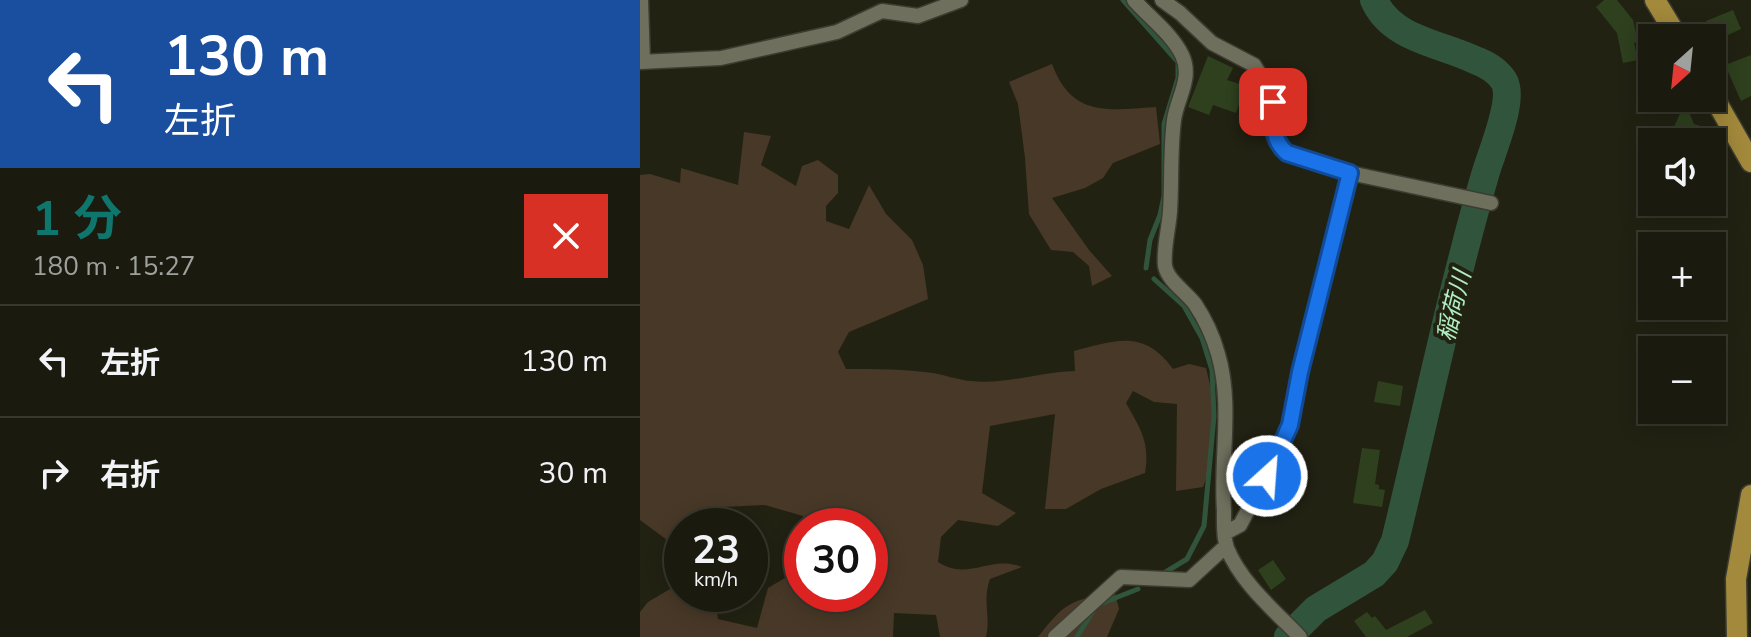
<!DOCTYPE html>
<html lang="ja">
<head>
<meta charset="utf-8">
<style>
	:root { --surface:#1a1a0e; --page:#232317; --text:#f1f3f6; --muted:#9fa19e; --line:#38382e; --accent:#0f766e }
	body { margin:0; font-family:"Nunito Sans","Noto Sans JP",sans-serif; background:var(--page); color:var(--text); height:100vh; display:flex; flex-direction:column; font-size:30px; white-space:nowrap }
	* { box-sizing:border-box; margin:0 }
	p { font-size:26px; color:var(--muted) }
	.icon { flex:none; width:44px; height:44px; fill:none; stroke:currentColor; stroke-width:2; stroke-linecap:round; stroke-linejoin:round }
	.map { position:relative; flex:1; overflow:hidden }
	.sheet { display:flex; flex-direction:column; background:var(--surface); width:640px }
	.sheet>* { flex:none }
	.guide { background:#1a4fa0; color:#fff; overflow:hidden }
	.needle { width:52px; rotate:207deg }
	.fabs { position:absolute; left:998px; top:24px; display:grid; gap:16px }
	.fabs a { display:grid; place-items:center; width:88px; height:88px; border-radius:0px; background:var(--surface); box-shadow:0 4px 20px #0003,0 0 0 2px var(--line); font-size:40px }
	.speed { position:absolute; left:24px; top:508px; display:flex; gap:16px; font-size:40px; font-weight:700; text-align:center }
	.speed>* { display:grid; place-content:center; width:104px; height:104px; border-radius:50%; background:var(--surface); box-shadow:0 4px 20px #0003,0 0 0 2px var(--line); line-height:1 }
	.speed small { font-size:20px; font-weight:400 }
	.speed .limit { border:12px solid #d22; background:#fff; color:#111 }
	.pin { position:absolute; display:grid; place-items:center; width:68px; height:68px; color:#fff; margin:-34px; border-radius:16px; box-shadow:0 4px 12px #0006 }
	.me { position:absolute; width:88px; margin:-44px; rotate:26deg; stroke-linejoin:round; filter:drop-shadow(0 0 6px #0008) }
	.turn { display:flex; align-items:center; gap:28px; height:168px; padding:0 32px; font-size:36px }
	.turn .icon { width:104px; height:104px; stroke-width:2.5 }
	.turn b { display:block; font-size:56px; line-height:68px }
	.round { display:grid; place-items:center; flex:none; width:84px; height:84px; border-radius:0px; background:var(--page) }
	.summary { display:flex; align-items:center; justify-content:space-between; height:136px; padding:0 32px }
	h1 { font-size:48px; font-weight:700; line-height:60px; color:var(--accent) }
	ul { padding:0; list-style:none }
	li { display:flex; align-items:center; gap:24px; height:112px; padding:0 32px; border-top:2px solid var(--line) }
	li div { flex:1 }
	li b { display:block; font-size:30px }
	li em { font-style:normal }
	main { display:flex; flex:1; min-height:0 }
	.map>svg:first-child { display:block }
	.green { fill:#483827 }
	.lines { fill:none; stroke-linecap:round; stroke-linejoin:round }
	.stream { stroke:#31553c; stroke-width:5 }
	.river { stroke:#31553c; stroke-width:28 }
	.building { fill:#2e401e }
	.minor-casing { stroke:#3c3c31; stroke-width:17 }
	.primary-casing { stroke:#3c3c31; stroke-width:23 }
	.minor { stroke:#6e6f5d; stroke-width:14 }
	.primary { stroke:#a2893b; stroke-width:20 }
	.route-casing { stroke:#114b97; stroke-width:20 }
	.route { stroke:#1a73e8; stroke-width:14 }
	.labels { text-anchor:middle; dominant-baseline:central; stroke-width:8; stroke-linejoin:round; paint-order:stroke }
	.water-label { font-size:24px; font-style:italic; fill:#aeedc0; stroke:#222213 }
</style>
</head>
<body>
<main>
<section class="sheet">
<div class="guide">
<div class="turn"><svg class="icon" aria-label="left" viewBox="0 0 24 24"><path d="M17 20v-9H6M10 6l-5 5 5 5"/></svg><div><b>130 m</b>左折</div></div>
</div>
<div class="summary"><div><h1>1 分</h1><p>180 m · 15:27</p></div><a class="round" style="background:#d93025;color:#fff"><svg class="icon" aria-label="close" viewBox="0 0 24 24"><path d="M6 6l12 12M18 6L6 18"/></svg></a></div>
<ul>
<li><svg class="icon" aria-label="left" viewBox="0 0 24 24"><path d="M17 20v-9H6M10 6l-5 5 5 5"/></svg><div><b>左折</b></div><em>130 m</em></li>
<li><svg class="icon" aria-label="right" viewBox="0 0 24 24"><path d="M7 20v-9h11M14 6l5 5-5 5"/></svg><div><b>右折</b></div><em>30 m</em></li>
</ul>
</section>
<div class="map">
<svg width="1111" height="637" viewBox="0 0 1111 637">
	<rect width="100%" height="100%" fill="#222213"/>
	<path class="green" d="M412 64C432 118 468 110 516 107L520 144 473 163 463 178 445 188 412 198 449 250 472 276 452 286 449 266 433 252 411 250 389 214 385 158 378 104 369 82Z
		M104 132 131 136 121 165 156 186 162 166 178 160 198 175V193L186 206V221L209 229 229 185 246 214 272 240 283 265 288 299 209 332 198 352 206 369C236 369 264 369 293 373 306 375 318 380 330 381 366 385 399 372 435 371L434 351C476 340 504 329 533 369L549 364 566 368 572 393V463L563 487 536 491 537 404 514 402 493 391 486 403C501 430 510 442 505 473L461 489 426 509H405L415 414 350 426 342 493 376 513 358 526 318 520 301 537 298 562C328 582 350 554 382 567L350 579C342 601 351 616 346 637H300L296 615 254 613 253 637H0V612L8 602 42 582V594H94V603L76 609 78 619 117 628 128 588 160 569 162 563V594H230V526H166L163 516 125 505 83 507 77 526H42V551L0 520V175L10 174 40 183 41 168 98 185Z
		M475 593 479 609 467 637H398C426 601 431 600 475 593Z"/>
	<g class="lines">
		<path class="stream" d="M483 0 538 62V78L524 124V196L520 215 510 240 506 268
			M514 279 544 306 562 338 572 370 574 416 564 526 547 559 524 573
			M460 604 498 589
			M437 637 453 611"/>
		<path class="river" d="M648 637 676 609 734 574 745 562 755 541C785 419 810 295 845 175 851 153 875 100 864 81 857 70 846 64 835 60 799 43 751 39 734 0"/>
	</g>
	<path class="building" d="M964 0H977L993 20 998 42 994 43 998 60 983 63 977 33 956 7Z
		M1093 10 1101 29 1075 41 1066 21Z
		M1111 55V96L1101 101 1085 65Z
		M568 56 593 68 587 80 606 86 596 113 573 105 569 115 548 107Z
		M1045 103 1054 124 1075 130 1071 142 1043 137 1032 131Z
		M738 381 763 386 760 406 734 402Z
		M722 448 740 450 735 484 739 485V489L745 490 742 507 713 503Z
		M633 560 646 579 631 590 618 570Z
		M785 610 793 623 767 637H726L714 621 727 612 732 618 735 616 746 630Z"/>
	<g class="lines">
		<defs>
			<path id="minor" d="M1 0 3 62
				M494 0C510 18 532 34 542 55 553 78 537 98 534 120 530 151 532 181 530 211 529 228 523 249 525 266 528 281 546 292 555 304 565 319 573 336 578 354 593 405 580 459 584 511 584 522 583 537 587 548 601 583 635 611 660 637
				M522 0 540 13 572 43 614 65 627 86 633 102 634 137 647 153 710 173 851 203
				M0 62 81 58 197 32 242 11 278 16 321 0
				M585 533 600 525 642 446 650 425 660 372 710 173
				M415 637 481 577 549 580 586 546"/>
			<path id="primary" d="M1015 0 1038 38
				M1072 94 1111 162
				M1097 637 1096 579 1111 495"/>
		</defs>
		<use href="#minor" class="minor-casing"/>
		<use href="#primary" class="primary-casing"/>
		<use href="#minor" class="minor"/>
		<use href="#primary" class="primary"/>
	</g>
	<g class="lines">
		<defs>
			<path id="route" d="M627 476 650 425 660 372 710 173 647 153C631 140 634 121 633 102"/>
		</defs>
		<use href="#route" class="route-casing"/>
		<use href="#route" class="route"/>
	</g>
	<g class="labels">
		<g class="water-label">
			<text transform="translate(814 306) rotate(-76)">稲荷川</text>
		</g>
	</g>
</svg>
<div class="fabs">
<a><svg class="needle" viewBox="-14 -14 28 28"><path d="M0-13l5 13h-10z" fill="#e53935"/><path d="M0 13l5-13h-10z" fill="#9fa19e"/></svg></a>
<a><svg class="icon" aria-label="sound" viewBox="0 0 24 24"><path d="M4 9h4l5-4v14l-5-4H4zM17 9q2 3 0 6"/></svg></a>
<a>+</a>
<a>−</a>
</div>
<div class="speed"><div>23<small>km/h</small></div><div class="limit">30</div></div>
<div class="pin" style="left:633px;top:102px;background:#d93025"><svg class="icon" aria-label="arrive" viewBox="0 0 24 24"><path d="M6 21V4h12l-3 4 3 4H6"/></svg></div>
<svg class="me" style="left:627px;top:476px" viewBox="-20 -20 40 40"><circle r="17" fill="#1a73e8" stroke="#fff" stroke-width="3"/><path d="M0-11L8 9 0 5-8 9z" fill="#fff"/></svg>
</div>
</main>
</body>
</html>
